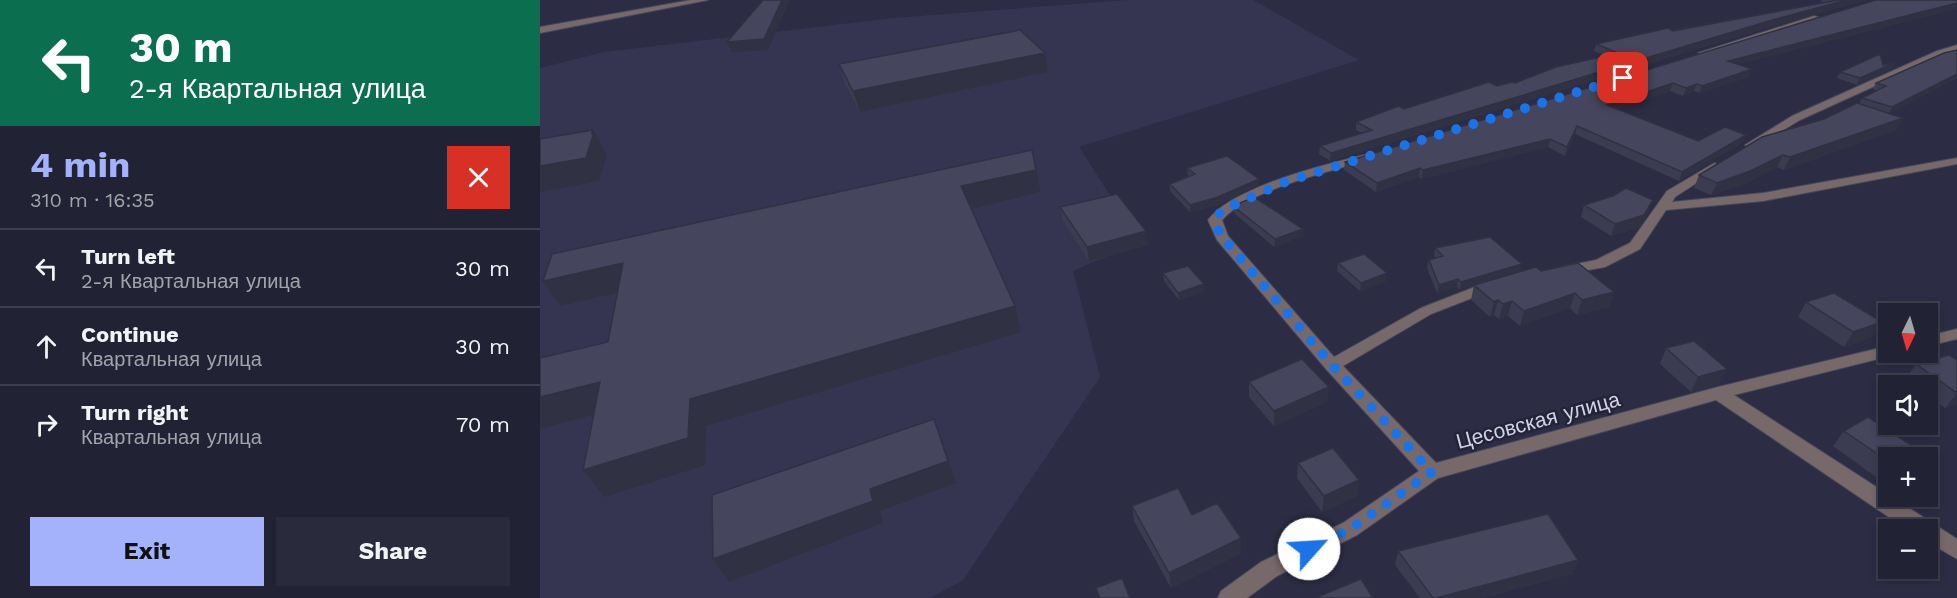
<!DOCTYPE html>
<html lang="en">
<head>
<meta charset="utf-8">
<style>
	:root { --surface:#212233; --page:#292a3b; --text:#f1f3f6; --muted:#a2a4ac; --line:#3e3f4e; --accent:#a4b2fc }
	body { margin:0; font-family:"Work Sans",sans-serif; background:var(--page); color:var(--text); height:100vh; display:flex; flex-direction:column; font-size:22px; white-space:nowrap }
	* { box-sizing:border-box; margin:0 }
	p { font-size:20px; color:var(--muted) }
	.icon { flex:none; width:33px; height:33px; fill:none; stroke:currentColor; stroke-width:2; stroke-linecap:round; stroke-linejoin:round }
	.map { position:relative; flex:1; overflow:hidden }
	.details { display:flex; flex-direction:column; background:var(--surface); width:540px }
	.details>* { flex:none }
	.top-card { background:#0b6e4f; color:#fff; overflow:hidden }
	.needle { width:39px; rotate:185deg }
	.controls { position:absolute; left:1338px; top:303px; display:grid; gap:12px }
	.controls a { display:grid; place-items:center; width:60px; height:60px; border-radius:0px; background:var(--surface); box-shadow:0 3px 9px #0003,0 0 0 2px var(--line); font-size:30px }
	.pin { position:absolute; display:grid; place-items:center; width:51px; height:51px; color:#fff; margin:-26px; border-radius:12px; box-shadow:0 3px 9px #0006 }
	.me { position:absolute; width:66px; margin:-33px; rotate:64deg; stroke-linejoin:round; filter:drop-shadow(0 0 4px #0008) }
	.turn { display:flex; align-items:center; gap:21px; height:126px; padding:0 30px; font-size:27px }
	.turn .icon { width:78px; height:78px; stroke-width:2.5 }
	.turn b { display:block; font-size:42px; line-height:51px }
	.round { display:grid; place-items:center; flex:none; width:63px; height:63px; border-radius:0px; background:var(--page) }
	.headline { display:flex; align-items:center; justify-content:space-between; height:102px; padding:0 30px }
	h1 { font-size:36px; font-weight:700; line-height:45px; color:var(--accent) }
	.primary-button { display:flex; gap:12px; margin-top:auto; padding:12px 30px }
	.primary-button a { flex:1; height:69px; border-radius:0px; background:var(--accent); color:#111; font-size:24px; font-weight:700; line-height:69px; text-align:center }
	.primary-button a+a { background:var(--page); color:var(--text) }
	ul { padding:0; list-style:none }
	li { display:flex; align-items:center; gap:18px; height:78px; padding:0 30px; border-top:2px solid var(--line) }
	li div { flex:1 }
	li b { display:block; font-size:22px }
	li em { font-style:normal }
	main { display:flex; flex:1; min-height:0 }
	.map>svg:first-child { display:block }
	.built { fill:#353552 }
	.lines { fill:none; stroke-linecap:round; stroke-linejoin:round }
	.minor-casing { stroke:#47485d; stroke-width:2 }
	.minor { fill:#776969; fill-rule:evenodd }
	.wall { fill:#3b3c51 }
	.shaded-wall { fill:#303142 }
	.building { fill:#45465e; stroke:#303142; stroke-width:1.5 }
	.route { stroke:#1a73e8; stroke-width:10; stroke-dasharray:0 18 }
	.labels { text-anchor:middle; dominant-baseline:central; stroke-width:5; stroke-linejoin:round; paint-order:stroke }
	.near-street-label { font-size:21px; fill:#d2d3e2; stroke:#232339 }
</style>
</head>
<body>
<main>
<section class="details">
<div class="top-card">
<div class="turn"><svg class="icon" aria-label="left" viewBox="0 0 24 24"><path d="M17 20v-9H6M10 6l-5 5 5 5"/></svg><div><b>30 m</b>2-я Квартальная улица</div></div>
</div>
<div class="headline"><div><h1>4 min</h1><p>310 m · 16:35</p></div><a class="round" style="background:#d93025;color:#fff"><svg class="icon" aria-label="close" viewBox="0 0 24 24"><path d="M6 6l12 12M18 6L6 18"/></svg></a></div>
<ul>
<li><svg class="icon" aria-label="left" viewBox="0 0 24 24"><path d="M17 20v-9H6M10 6l-5 5 5 5"/></svg><div><b>Turn left</b><p>2-я Квартальная улица</p></div><em>30 m</em></li>
<li><svg class="icon" aria-label="ahead" viewBox="0 0 24 24"><path d="M12 20V5M6 11l6-6 6 6"/></svg><div><b>Continue</b><p>Квартальная улица</p></div><em>30 m</em></li>
<li><svg class="icon" aria-label="right" viewBox="0 0 24 24"><path d="M7 20v-9h11M14 6l5 5-5 5"/></svg><div><b>Turn right</b><p>Квартальная улица</p></div><em>70 m</em></li>
</ul>
<div class="primary-button"><a>Exit</a><a>Share</a></div>
</section>
<div class="map">
<svg width="1417" height="598" viewBox="0 0 1417 598">
	<rect width="100%" height="100%" fill="#2c2d44"/>
	<path class="built" d="M588 0H713L819 60 539 147 600 242 533 271 560 377 423 580 390 598H0V68L64 52 354 18Z"/>
	<g class="lines">
		<defs>
			<path id="minor" d="M151 0H168L0 33V27Z
				M1274 16 1281 18 1165 55 1158 53Z
				M1417 45V51L1403 55 1260 120 1215 147 1211 148 1205 145 1252 116 1397 51Z
				M824 155 828 156V160C789 172 708 190 682 220L688 236 794 357 881 308 945 283H955L957 286 955 289 891 314 803 366 896 463 1178 387 1348 346V352H1355L1354 355 1194 395 1417 539V559L1388 542V530H1368L1176 400 898 478 817 535 737 576 707 598H678L681 591 721 562 803 523 879 471 786 369 677 240 668 220C693 187 783 165 824 155Z
				M1417 158V164L1223 201 1126 210 1100 249 1065 267 1026 274 1019 270 1021 267 1056 260 1090 243 1127 191 1171 165 1175 163 1181 167 1135 197 1132 202 1223 193Z
				M1417 329V339L1388 346V336Z"/>
		</defs>
		<use href="#minor" class="minor-casing"/>
		<use href="#minor" class="minor"/>
	</g>
	<path class="wall" d="M1282 0H1326L1226 28 790 161 779 154 780 146 822 133 816 130V122L864 109 957 86 975 83 1065 56 1054 51 1056 44 1282 3H1281Z
		M1417 9 1198 64 1209 77 1159 93 1154 91 1143 96 1130 91 1077 109 1158 141 1206 135 1202 143 1139 181 1035 134 1025 156 1008 147 881 179 879 177 836 192 804 170 805 162Z
		M505 53 508 72 320 112 305 84 299 64Z
		M1343 65 1353 68 1317 85 1297 78 1300 72Z
		M1417 78 1348 114 1363 118 1356 130 1244 170 1237 167 1205 184 1171 195 1154 188 1159 175 1284 119 1319 104 1322 98 1337 91 1333 89 1336 83Z
		M647 168 719 186 678 205 650 212 630 191V184L649 176 648 175Z
		M1044 205 1108 212 1100 227 1071 236 1041 217Z
		M693 206 763 229V236L734 247 694 213Z
		M520 207 608 245 549 261 523 221Z
		M895 248 980 271H1001L1074 292 1069 307 1037 315 1030 308 980 326 968 316 959 319 954 315 950 317 931 300 934 285 920 290 917 287 897 293 887 268 889 260 896 258 894 256Z
		M798 263 846 281 820 291 797 271Z
		M623 273 664 284V292L639 300 624 281Z
		M1266 302 1342 322 1332 337 1304 347 1258 317Z
		M1126 348 1179 385 1151 392 1120 364Z
		M1417 360V404L1405 408 1388 396V386H1373L1365 380 1376 364Z
		M709 382 787 402 734 426 709 397Z
		M1304 431 1374 447 1366 458H1348V470L1336 477 1293 446Z
		M758 463 819 480 817 496 782 512 757 478Z
		M592 506 652 515 701 538V553L631 588 594 521Z
		M858 551 1038 560 1032 574 942 598H880L855 565Z"/>
	<path class="shaded-wall" d="M242 0H250L228 50 192 52 187 42Z
		M1306 0H1326L1226 28 790 161 791 153 1229 21Z
		M1417 3V9L1185 68 1188 61Z
		M505 53 508 72 320 112 313 91Z
		M1356 62 1353 68 1317 85 1320 78Z
		M1212 69 1209 77 1159 93 1162 86Z
		M1417 74V78L1348 114 1352 107Z
		M1133 83 1130 91 1065 113 1067 105Z
		M1157 84 1154 91 1143 96 1146 88Z
		M1363 118 1356 130 1244 170 1250 157Z
		M1037 126 1035 134 1025 156 1027 147Z
		M53 130 67 155 59 181 0 192V166L52 133Z
		M1206 135 1202 143 1139 181 1142 172Z
		M1010 139 1008 147 881 179 883 170Z
		M1243 155 1237 167 1205 184 1171 195 1177 183Z
		M880 168 879 177 836 192 837 183Z
		M496 170 500 192 427 210 421 186Z
		M719 179V186L678 205 650 212V205Z
		M1113 200 1108 212 1100 227 1071 236 1075 224Z
		M763 229V236L734 247 735 239Z
		M606 231 608 245 549 261 547 247Z
		M83 263 98 288 20 306 3 281Z
		M982 264 980 272 920 290 921 282Z
		M847 273 846 281 820 291 821 283Z
		M918 279 917 287 897 293 899 285Z
		M664 284V292L639 300 638 293Z
		M1074 292 1069 307 1037 315 1042 300Z
		M1035 293 1030 308 980 326 984 311Z
		M958 300 954 315 950 317 954 302Z
		M972 301 968 316 959 319 963 304Z
		M475 306 481 332 166 426 165 465 65 497 43 470 150 399Z
		M1342 322 1332 337 1304 347 1313 332Z
		M1187 369 1179 385 1151 392 1158 377Z
		M60 382 79 408 0 429V397Z
		M789 387 787 402 734 426V411Z
		M1417 393V404L1405 408Z
		M394 419 416 483 340 511 343 523 189 582 173 559 330 489Z
		M1374 447 1366 458H1355Z
		M1348 461V470L1336 477Z
		M819 480 817 496 782 512 784 496Z
		M701 538V553L631 588 629 573Z
		M1038 560 1032 574 942 598H896Z"/>
	<path class="building" d="M223 0H242L224 39 187 42Z
		M1297 0H1306L1229 21 791 153 780 146 832 130 816 122 859 106 864 109 949 82 957 86 972 82 975 83 1016 67 1078 53 1056 44 1128 28 1133 31 1298 0Z
		M1336 0H1417V3L1188 61 1212 69 1162 86 1157 84 1146 88 1133 83 1067 105 1158 141 1185 127 1206 135 1142 172 1037 126 1027 147 1010 139 883 170 880 168 837 183 805 162Z
		M480 30 505 53 313 91 299 64Z
		M1417 50V74L1352 107 1322 98 1346 86 1336 83 1404 53Z
		M1340 54 1343 65 1356 62 1320 78 1300 72Z
		M1317 103 1363 118 1250 157 1243 155 1210 171 1177 183 1159 175 1222 137 1284 119Z
		M53 130 52 133 54 132 46 158 0 166V139Z
		M492 150 496 170 421 186 475 306 150 399 148 438 43 470 60 382 0 397V358L68 342 83 263 3 281 12 254Z
		M687 156 719 179 678 197 650 205 630 184 655 174 647 168Z
		M1086 188 1113 200 1104 215 1075 224 1044 205 1073 196Z
		M577 194 606 231 547 247 520 207Z
		M714 197 763 229 735 239 693 206Z
		M950 237 982 264 921 282 918 279 899 285 889 260 903 256 895 248Z
		M824 254 847 273 821 283 798 263Z
		M1038 263 1074 292 1042 300 1035 293 984 311 972 301 963 304 958 300 954 302 934 285 996 267 1001 271Z
		M648 266 664 284 638 293 623 273Z
		M1294 293 1342 322 1313 332 1266 302Z
		M1154 341 1187 369 1158 377 1126 348Z
		M1409 355 1417 360V393L1376 364Z
		M762 359 789 387 734 411 709 382Z
		M1328 417 1374 447 1355 458H1348V461L1304 431Z
		M394 419 408 461 330 489 333 501 173 559 172 495Z
		M793 448 819 480 784 496 758 463Z
		M638 488 652 515 677 503 701 538 629 573 592 506Z
		M1008 514 1038 560 896 598H893L858 551Z
		M582 578 590 598H560L556 588Z
		M821 579 833 598H775Z"/>
	<g class="lines">
		<path class="route" d="M769 549 810 529 892 472 792 365 682 237C676 226 673 219 683 210L745 182 1083 78"/>
	</g>
	<g class="labels">
		<g class="near-street-label">
			<text transform="translate(998 420) rotate(-15)">Цесовская улица</text>
		</g>
	</g>
</svg>
<div class="controls">
<a><svg class="needle" viewBox="-14 -14 28 28"><path d="M0-13l5 13h-10z" fill="#e53935"/><path d="M0 13l5-13h-10z" fill="#a2a4ac"/></svg></a>
<a><svg class="icon" aria-label="sound" viewBox="0 0 24 24"><path d="M4 9h4l5-4v14l-5-4H4zM17 9q2 3 0 6"/></svg></a>
<a>+</a>
<a>−</a>
</div>
<div class="pin" style="left:1083px;top:78px;background:#d93025"><svg class="icon" aria-label="arrive" viewBox="0 0 24 24"><path d="M6 21V4h12l-3 4 3 4H6"/></svg></div>
<svg class="me" style="left:769px;top:549px" viewBox="-20 -20 40 40"><circle r="19" fill="#fff"/><path d="M0-13L10 11 0 6-10 11z" fill="#1a73e8"/></svg>
</div>
</main>
</body>
</html>
